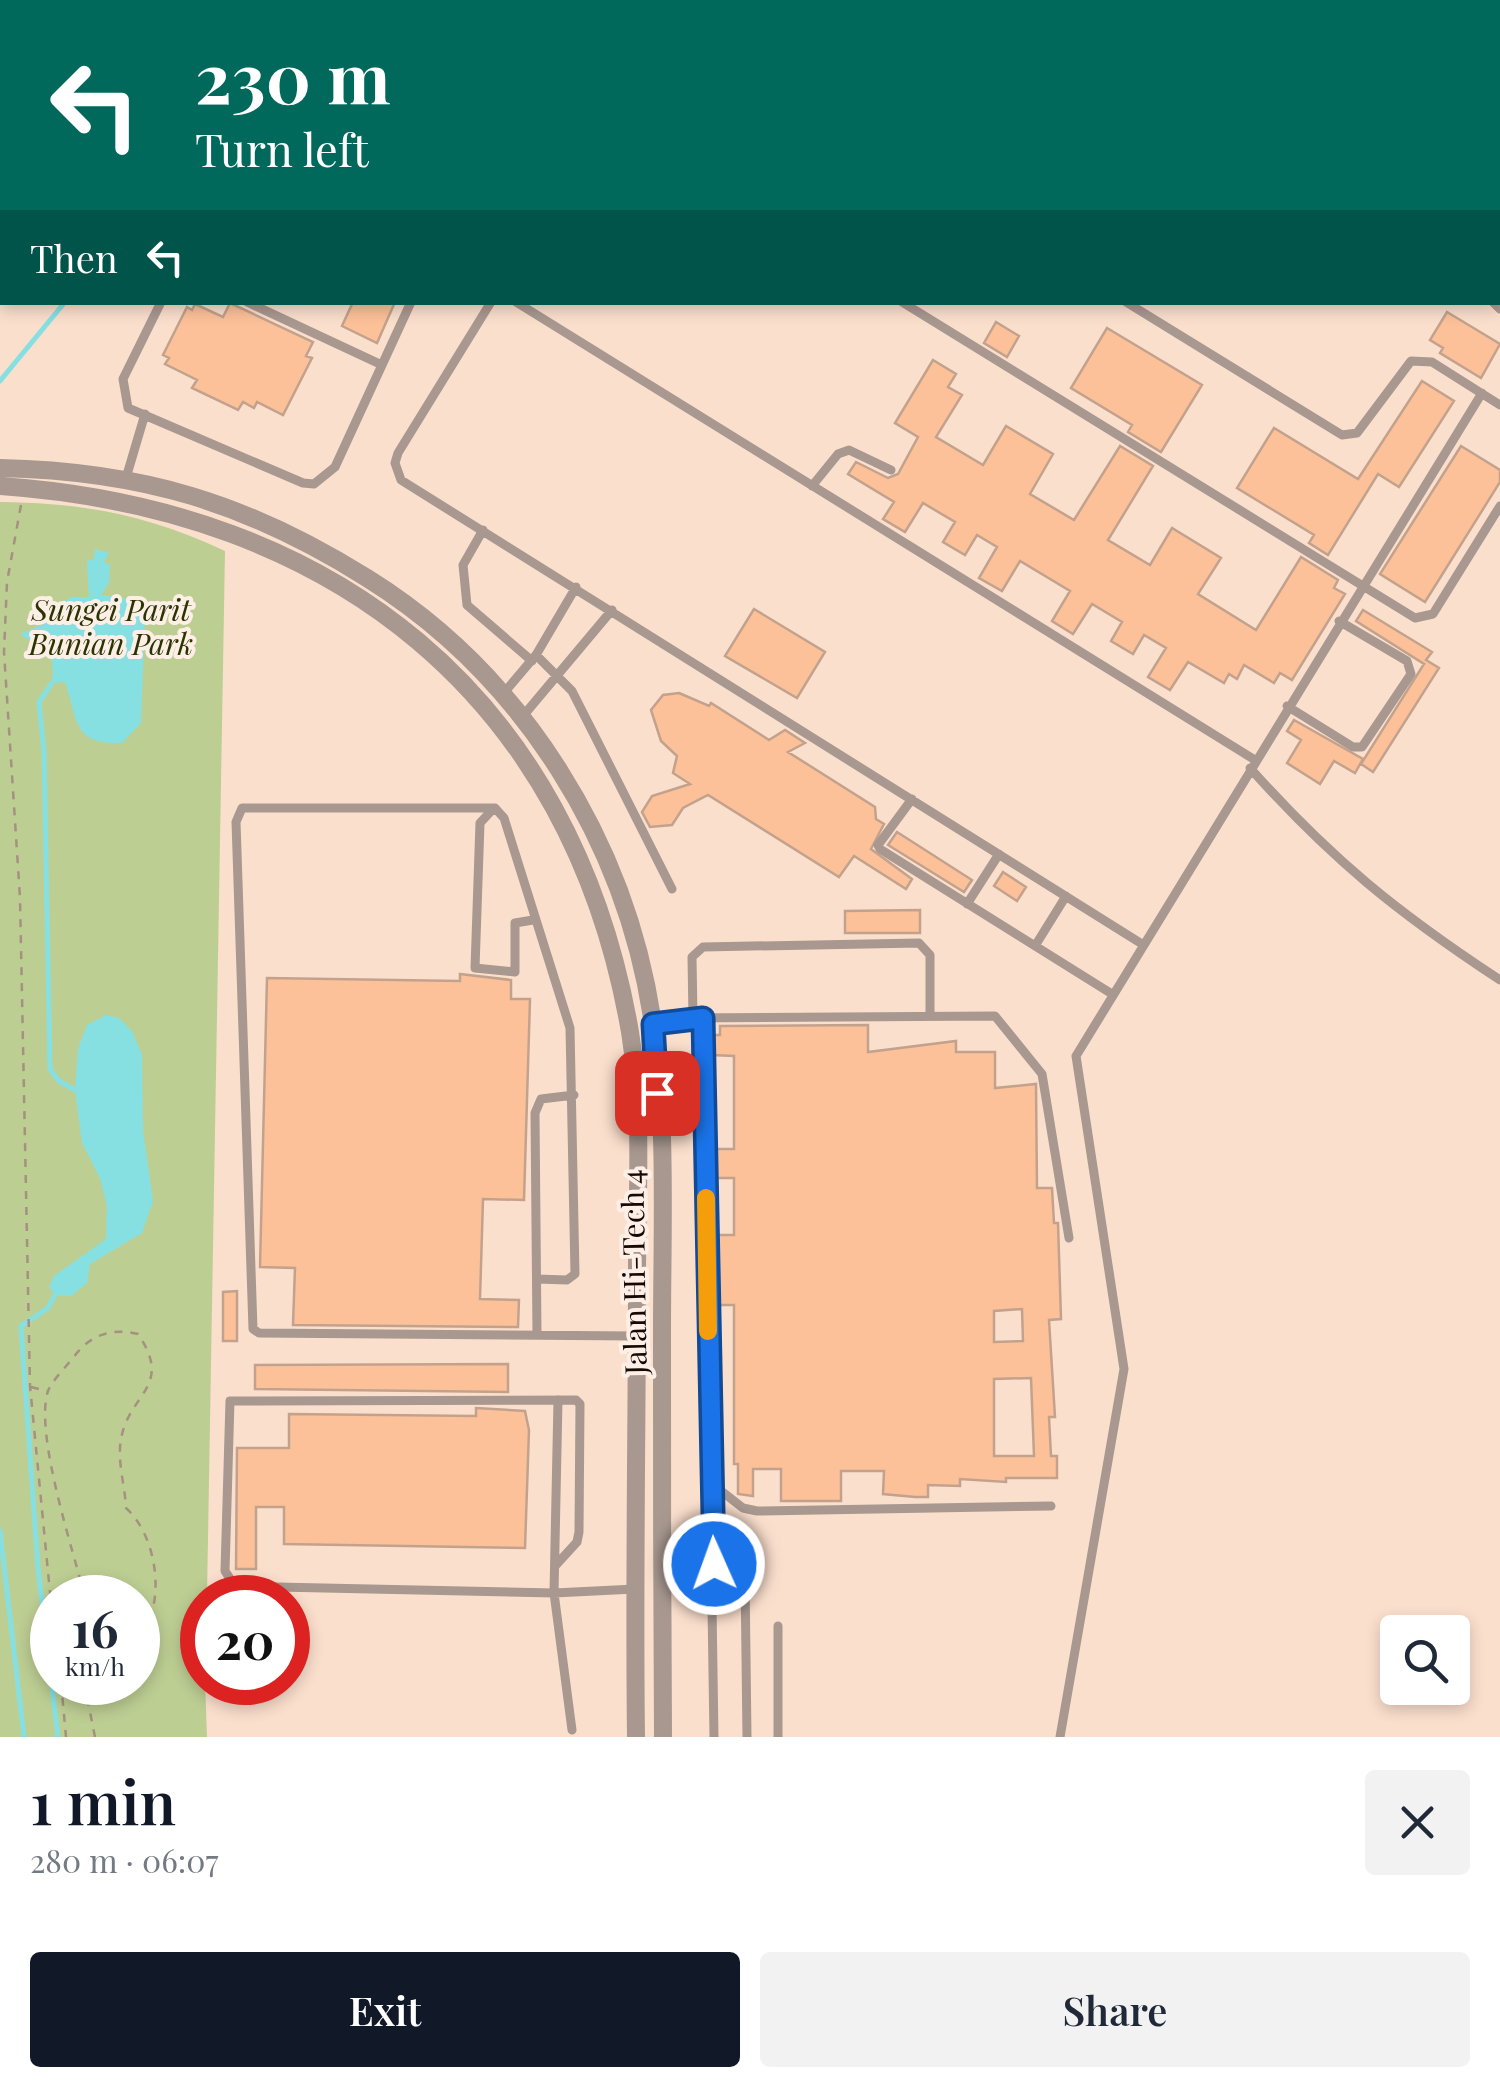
<!DOCTYPE html>
<html lang="en">
<head>
<meta charset="utf-8">
<style>
	:root { --surface:#fff; --page:#f2f2f3; --text:#1f2937; --muted:#747a83; --accent:#111827 }
	body { margin:0; font-family:"Playfair Display",serif; background:var(--page); color:var(--text); height:100vh; display:flex; flex-direction:column; font-size:38px; white-space:nowrap }
	* { box-sizing:border-box; margin:0 }
	p { font-size:32px; color:var(--muted) }
	.icon { flex:none; width:55px; height:55px; fill:none; stroke:currentColor; stroke-width:2; stroke-linecap:round; stroke-linejoin:round }
	.map { position:relative; height:1737px; overflow:hidden }
	.panel { display:flex; flex-direction:column; background:var(--surface); flex:1 }
	.panel>* { flex:none }
	.hud { position:absolute; left:0px; top:0px; width:1500px; height:305px; box-shadow:0 5px 15px #0003; background:#00695c; color:#fff; overflow:hidden }
	.buttons { position:absolute; left:1380px; top:1615px; display:grid; gap:20px }
	.buttons a { display:grid; place-items:center; width:90px; height:90px; border-radius:10px; background:var(--surface); box-shadow:0 5px 15px #0003; font-size:50px }
	.speed { position:absolute; left:30px; top:1575px; display:flex; gap:20px; font-size:50px; font-weight:700; text-align:center }
	.speed>* { display:grid; place-content:center; width:130px; height:130px; border-radius:50%; background:var(--surface); box-shadow:0 5px 15px #0003; line-height:1 }
	.speed small { font-size:25px; font-weight:400 }
	.speed .limit { border:15px solid #d22; background:#fff; color:#111 }
	.pin { position:absolute; display:grid; place-items:center; width:85px; height:85px; color:#fff; margin:-42px; border-radius:20px; box-shadow:0 5px 15px #0006 }
	.me { position:absolute; width:110px; margin:-55px; rotate:358deg; stroke-linejoin:round; filter:drop-shadow(0 0 8px #0008) }
	.turn { display:flex; align-items:center; gap:35px; height:210px; padding:0 30px; font-size:45px }
	.turn .icon { width:130px; height:130px; stroke-width:2.5 }
	.turn b { display:block; font-size:70px; line-height:85px }
	.then { display:flex; align-items:center; height:95px; padding:0 30px; background:#0003; gap:20px; font-size:38px }
	.round { display:grid; place-items:center; flex:none; width:105px; height:105px; border-radius:10px; background:var(--page) }
	.overview { display:flex; align-items:center; justify-content:space-between; height:170px; padding:0 30px }
	h1 { font-size:60px; font-weight:600; line-height:75px; color:var(--accent) }
	.cta { display:flex; gap:20px; margin-top:auto; padding:20px 30px }
	.cta a { flex:1; height:115px; border-radius:10px; background:var(--accent); color:#fff; font-size:40px; font-weight:600; line-height:115px; text-align:center }
	.cta a+a { background:var(--page); color:var(--text) }
	.map>svg:first-child { display:block }
	.green { fill:#bdce93; fill-rule:evenodd }
	.water { fill:#86e0e2 }
	.lines { fill:none; stroke-linecap:round; stroke-linejoin:round }
	.stream { stroke:#86e0e2; stroke-width:5 }
	.river { stroke:#86e0e2; stroke-width:28 }
	.building { fill:#fcc199; stroke:#c3a28d; stroke-width:2.5; fill-rule:evenodd }
	.path { stroke:#a59082; stroke-width:2.5; stroke-dasharray:8 8; stroke-linecap:butt }
	.service { stroke:#a89890; stroke-width:9 }
	.minor { stroke:#a89890; stroke-width:18 }
	.route-casing { stroke:#114b97; stroke-width:25 }
	.route { stroke:#1a73e8; stroke-width:18 }
	.slow { stroke:#f59e0b; stroke-width:18 }
	.labels { text-anchor:middle; dominant-baseline:central; stroke-width:8; stroke-linejoin:round; paint-order:stroke }
	.park-label { font-size:30px; font-style:italic; fill:#293403; stroke:#feefe6 }
	.street-label { font-size:30px; fill:#140904; stroke:#feefe6 }
</style>
</head>
<body>
<div class="map">
<svg width="1500" height="1737" viewBox="0 0 1500 1737">
	<rect width="100%" height="100%" fill="#fbdfcd"/>
	<path class="green" d="M0 502C85 503 148 515 225 551L207 1597 202 1598 207 1737H0ZM52 1598H138V1682H52Z"/>
	<path class="water" d="M95 549 109 553 104 562 110 565 109 583 101 595 124 598 145 616 141 723 122 743C71 745 78 718 65 682L52 683C56 645 43 651 20 634L44 624 49 610 72 597H89L87 561 94 559Z
		M106 1015 119 1018 132 1031 142 1055 143 1130 153 1201 142 1233 90 1264 87 1283 71 1296 55 1295 49 1287 54 1276 106 1239 107 1206 100 1178 82 1143 75 1090 78 1049 87 1025Z"/>
	<g class="lines">
		<path class="stream" d="M283 0V2
			M0 381 65 302
			M52 683 39 702 44 752 50 1069 59 1081 75 1090
			M55 1295 48 1308 21 1326 38 1568 58 1737
			M0 1531 24 1737"/>
		<path class="river" d="M1257 0 1259 2
			M1498 245 1500 247"/>
	</g>
	<path class="building" d="M353 302H395L377 343 342 326Z
		M230 303 313 342 306 356 312 358 283 415 257 402 254 408 243 402 238 410 192 388 197 380 165 364 169 358 163 355 187 307 192 310 195 304 223 317Z
		M1447 312 1500 344 1481 378 1440 353 1443 348 1430 340Z
		M996 322 1019 336 1007 357 984 343Z
		M1107 328 1202 385 1161 452 1128 432 1132 425 1071 388Z
		M933 360 956 374 948 387 962 395 936 437 983 465 1006 426 1053 454 1030 494 1074 520 1120 446 1153 466 1108 540 1150 565 1172 528 1221 558 1198 594 1256 630 1301 557 1338 580 1334 588 1345 594 1292 680 1280 673 1274 683 1244 665 1237 679 1229 674 1224 683 1188 662 1170 690 1148 677 1166 648 1144 635 1133 654 1111 641 1122 622 1092 604 1073 634 1052 621 1070 591 1020 561 1002 591 979 578 997 547 977 535 965 555 943 542 955 522 923 503 905 532 883 519 894 502 848 474 856 462 888 478 898 474 918 437 895 423Z
		M1422 381 1454 401 1399 487 1378 474 1328 555 1309 543 1314 535 1237 488 1274 428 1358 479Z
		M1461 446 1500 470V482L1425 602 1380 574Z
		M754 609 825 652 797 698 725 656Z
		M1363 610 1432 652 1426 660 1439 668 1373 772 1361 764 1424 664 1356 621Z
		M679 693 709 706 711 703 769 740 785 730 805 743 788 752 875 807 876 819 884 824 871 849 912 879 906 889 854 856 839 877 708 795 683 808 672 825 650 827 642 812 652 796 690 784 673 773 677 756 661 741 651 710 663 695Z
		M1294 720 1363 759 1355 773 1334 761 1320 784 1287 763 1301 740 1287 731Z
		M897 832 972 880 964 892 888 845Z
		M1003 872 1026 887 1017 901 994 886Z
		M920 910V933H845V911Z
		M460 974 511 980V999H530L524 1200 483 1199 480 1299 519 1300 518 1327 293 1325 295 1268 260 1267 267 978 460 981Z
		M868 1025V1052L956 1041V1052H995V1088L1036 1084 1037 1188H1052L1054 1223H1058L1061 1319 1049 1320 1055 1417H1049L1051 1456H1057V1478H1006V1482L960 1479V1486L928 1485V1497H915L883 1494 884 1471H841V1501H781V1469H753V1496L738 1494V1464H734V1305H716L714 1235H734V1178H714L713 1149H734V1056L712 1055 711 1035H720V1026ZM1022 1309 1023 1341 994 1342V1311ZM1031 1378 1034 1456H994V1379Z
		M237 1291V1341H223V1292Z
		M508 1364V1392L255 1389V1365Z
		M476 1408 525 1411 529 1430 525 1548 284 1544V1507H256V1569H236L237 1448H289V1414L476 1416Z"/>
	<g class="lines">
		<path class="path" d="M21 505 7 582 4 652 20 898 30 1386 52 1613
			M31 1387 47 1391
			M85 1598C74 1552 34 1434 48 1391 53 1379 68 1365 76 1354 92 1334 113 1328 138 1334 174 1387 129 1393 121 1439 117 1462 125 1485 126 1508 158 1537 167 1606 138 1639
			M61 1682 66 1737
			M89 1696 90 1682
			M95 1737 88 1702 97 1682"/>
		<path class="service" d="M390 0 393 2
			M1182 0 1185 2
			M678 2 680 0
			M1014 2 1015 0
			M161 302 123 379 128 408 303 483 314 484 335 467 411 302
			M247 302 382 365
			M491 302 398 453 395 463 401 480 1142 944
			M516 302 1255 760
			M902 302 1415 618 1433 614 1500 506
			M1126 302 1342 435 1357 433 1411 361 1432 362 1500 405
			M1493 302 1500 309
			M126 478 145 414
			M812 486 838 454 849 450 891 470
			M483 530 463 565 467 605 532 661
			M536 655 572 691 672 889
			M503 694 536 655 576 587
			M1287 706 1353 747H1362L1411 674 1407 661 1339 621
			M523 716 612 610
			M1250 768C1331 859 1398 913 1500 980
			M912 799 878 845 880 849 1112 994
			M493 809 480 823 475 968 515 972V923L533 920
			M967 904 999 854
			M1035 946 1066 896
			M693 1018 692 957 703 947 919 943 930 955V1016
			M703 1018 714 1737
			M653 1024 681 1018 995 1016 1042 1074 1069 1238
			M537 1279 567 1280 575 1274 570 1028 504 818 495 808H242L236 822 253 1329 259 1333 636 1336
			M537 1335 535 1113 541 1099 574 1095
			M558 1400 554 1593 572 1730
			M711 1483 743 1508 757 1511 1051 1506
			M556 1565 577 1542 579 1532 580 1404 576 1400 230 1401 225 1571 235 1586 554 1593 635 1589
			M714 1568H740L745 1576 747 1737
			M778 1626V1737
			M1060 1737 1124 1369 1076 1056 1482 393"/>
		<path class="minor" d="M1338 0 1340 2
			M0 127 2 131
			M1498 156 1500 158
			M0 187 2 183
			M0 468C142 471 247 503 367 578 523 675 627 843 653 1024 667 1121 662 1233 662 1331 662 1466 662 1602 663 1737
			M0 486C333 509 572 695 630 1032 643 1111 637 1194 637 1275 637 1429 634 1583 636 1737"/>
	</g>
	<g class="lines">
		<defs>
			<path id="route" d="M657 1093 653 1024 703 1018 714 1564"/>
		</defs>
		<use href="#route" class="route-casing"/>
		<use href="#route" class="route"/>
		<path class="slow" d="M706 1198 708 1331"/>
	</g>
	<g class="labels">
		<g class="park-label">
			<text x="111" y="609">Sungei Parit<tspan x="111" dy="34">Bunian Park</tspan></text>
		</g>
		<g class="street-label">
			<text transform="translate(633 1272) rotate(-91)">Jalan Hi-Tech 4</text>
		</g>
	</g>
</svg>
<div class="buttons">
<a><svg class="icon" aria-label="search" viewBox="0 0 24 24"><circle cx="10" cy="10" r="6"/><path d="M15 15l6 6"/></svg></a>
</div>
<div class="speed"><div>16<small>km/h</small></div><div class="limit">20</div></div>
<div class="pin" style="left:657px;top:1093px;background:#d93025"><svg class="icon" aria-label="arrive" viewBox="0 0 24 24"><path d="M6 21V4h12l-3 4 3 4H6"/></svg></div>
<svg class="me" style="left:714px;top:1564px" viewBox="-20 -20 40 40"><circle r="17" fill="#1a73e8" stroke="#fff" stroke-width="3"/><path d="M0-11L8 9 0 5-8 9z" fill="#fff"/></svg>
<div class="hud">
<div class="turn"><svg class="icon" aria-label="left" viewBox="0 0 24 24"><path d="M17 20v-9H6M10 6l-5 5 5 5"/></svg><div><b>230 m</b>Turn left</div></div>
<div class="then">Then<svg class="icon" aria-label="left" viewBox="0 0 24 24"><path d="M17 20v-9H6M10 6l-5 5 5 5"/></svg></div>
</div>
</div>
<section class="panel">
<div class="overview"><div><h1>1 min</h1><p>280 m · 06:07</p></div><a class="round"><svg class="icon" aria-label="close" viewBox="0 0 24 24"><path d="M6 6l12 12M18 6L6 18"/></svg></a></div>
<div class="cta"><a>Exit</a><a>Share</a></div>
</section>
</body>
</html>
